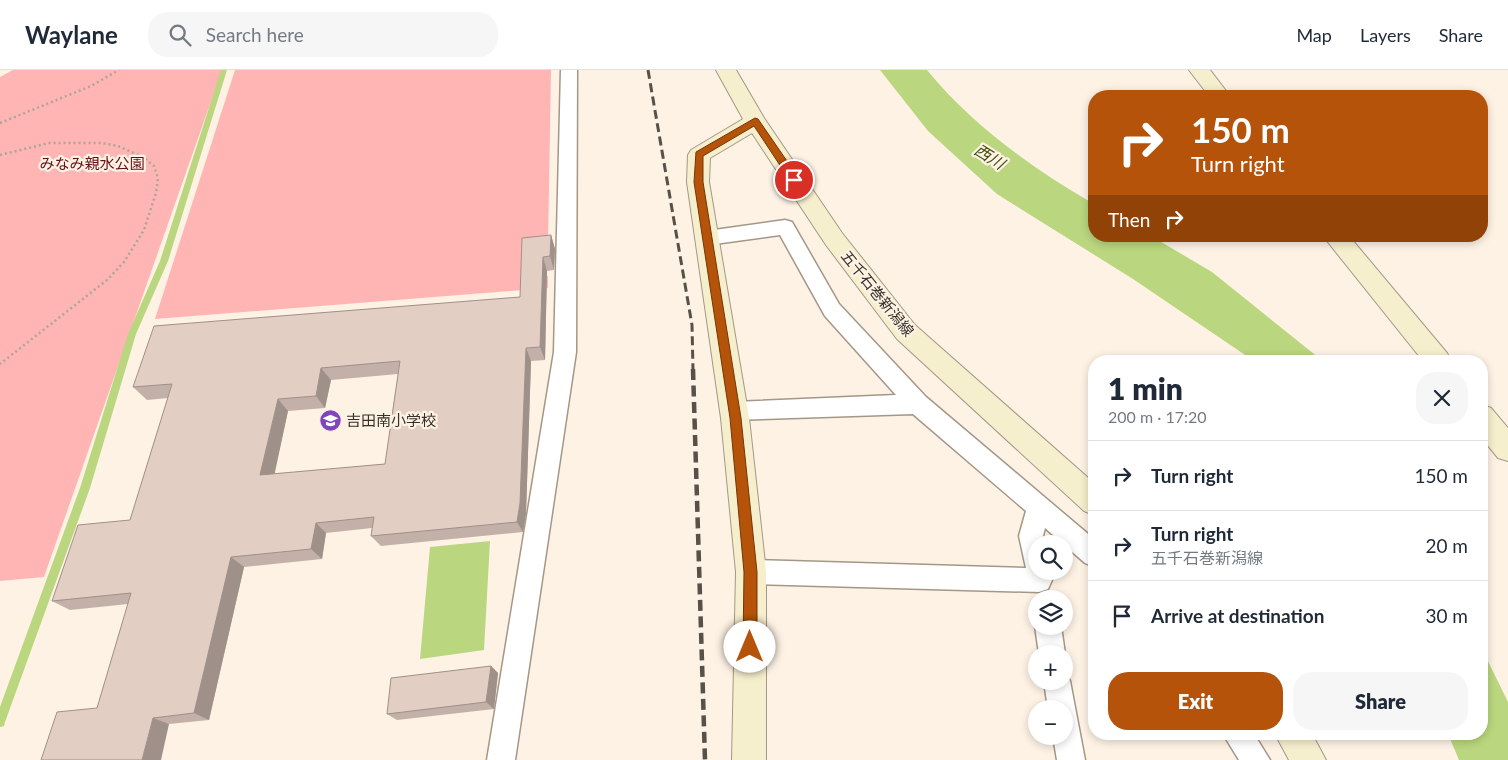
<!DOCTYPE html>
<html lang="en">
<head>
<meta charset="utf-8">
<style>
	:root { --surface:#fff; --page:#f6f6f7; --text:#1f2937; --muted:#747a83; --line:#e0e1e3; --accent:#b45309 }
	body { margin:0; font-family:Lato,"Noto Sans JP",sans-serif; background:var(--page); color:var(--text); height:100vh; display:flex; flex-direction:column; font-size:19px; white-space:nowrap }
	* { box-sizing:border-box; margin:0 }
	p { font-size:16px; color:var(--muted) }
	.icon { flex:none; width:28px; height:28px; fill:none; stroke:currentColor; stroke-width:2; stroke-linecap:round; stroke-linejoin:round }
	.map { position:relative; flex:1; overflow:hidden }
	.panel { position:absolute; left:1088px; top:285px; width:400px; height:385px; display:flex; flex-direction:column; background:var(--surface); border-radius:20px; box-shadow:0 2px 8px #0003 }
	.panel>* { flex:none }
	.banner { position:absolute; left:1088px; top:20px; width:400px; height:152px; border-radius:20px; box-shadow:0 2px 8px #0003; background:#b45309; color:#fff; overflow:hidden }
	.tools { position:absolute; left:1028px; top:465px; display:grid; gap:10px }
	.tools a { display:grid; place-items:center; width:45px; height:45px; border-radius:50%; background:var(--surface); box-shadow:0 2px 8px #0003; font-size:25px }
	.pin { position:absolute; display:grid; place-items:center; width:42px; height:42px; color:#fff; margin:-21px; border:2px solid #fff; border-radius:50%; box-shadow:0 1px 5px #0007 }
	.me { position:absolute; width:55px; margin:-28px; rotate:0deg; stroke-linejoin:round; filter:drop-shadow(0 0 4px #0008) }
	.turn { display:flex; align-items:center; gap:18px; height:105px; padding:0 20px; font-size:22px }
	.turn .icon { width:65px; height:65px; stroke-width:2.5 }
	.turn b { display:block; font-size:35px; line-height:42px }
	.then { display:flex; align-items:center; height:48px; padding:0 20px; background:#0003; gap:10px; font-size:19px }
	.round { display:grid; place-items:center; flex:none; width:52px; height:52px; border-radius:20px; background:var(--page) }
	.headline { display:flex; align-items:center; justify-content:space-between; height:85px; padding:0 20px }
	h1 { font-size:30px; font-weight:800; line-height:38px }
	.action { display:flex; gap:10px; margin-top:auto; padding:10px 20px }
	.action a { flex:1; height:58px; border-radius:20px; background:var(--accent); color:#fff; font-size:20px; font-weight:800; line-height:58px; text-align:center }
	.action a+a { background:var(--page); color:var(--text) }
	ul { padding:0; list-style:none }
	li { display:flex; align-items:center; gap:15px; height:70px; padding:0 20px; border-top:1px solid var(--line) }
	li div { flex:1 }
	li b { display:block; font-size:19px }
	li em { font-style:normal }
	header { display:flex; align-items:center; gap:30px; box-sizing:border-box; height:70px; padding:0 25px; background:var(--surface); border-bottom:1px solid var(--line) }
	header strong { font-size:24px }
	nav { display:flex; gap:28px; margin-inline-start:auto; font-size:18px }
	.search { width:350px; height:45px; background:var(--page); display:flex; align-items:center; gap:12px; box-sizing:border-box; padding:0 18px; border-radius:20px; color:var(--muted); font-size:19px }
	.map>svg:first-child { display:block }
	.green { fill:#ffb5b3 }
	.water { fill:#bad67e }
	.lines { fill:none; stroke-linecap:round; stroke-linejoin:round }
	.stream { fill:#bad67e; fill-rule:evenodd }
	.street-casing { stroke:#a49787; stroke-width:3 }
	.secondary-casing { stroke:#a49787; stroke-width:2 }
	.path { stroke:#ada599; stroke-width:2.5; stroke-dasharray:2 3; stroke-linecap:butt }
	.street { fill:#fff; fill-rule:evenodd }
	.secondary { fill:#f6efcd; fill-rule:evenodd }
	.rail-far1 { stroke:#585149; stroke-width:3; stroke-dasharray:9 4.5; stroke-linecap:butt }
	.rail { stroke:#585149; stroke-width:4.5; stroke-dasharray:11 5.5; stroke-linecap:butt }
	.wall { fill:#c3b1a9; fill-rule:evenodd }
	.shaded-wall { fill:#9f9089 }
	.building { fill:#e3cec4; stroke:#9f9089; fill-rule:evenodd }
	.route { fill:#b45309; stroke:#753606 }
	.labels { text-anchor:middle; dominant-baseline:central; stroke-width:4.5; stroke-linejoin:round; paint-order:stroke }
	.park-label { font-size:15px; fill:#650f1a; stroke:#fdf2e4 }
	.street-label { font-size:15px; fill:#353029; stroke:#fdf2e4 }
	.poi-label { font-size:15px; fill:#353029; stroke:#fdf2e4; text-anchor:start }
	.water-label { font-size:16px; font-style:italic; fill:#3f4f0f; stroke:#fdf2e4 }
</style>
</head>
<body>
<header>
<strong>Waylane</strong>
<div class="search"><svg class="icon" aria-label="search" viewBox="0 0 24 24"><circle cx="10" cy="10" r="6"/><path d="M15 15l6 6"/></svg>Search here</div>
<nav><a>Map</a><a>Layers</a><a>Share</a></nav>
</header>
<div class="map">
<svg width="1508" height="690" viewBox="0 0 1508 690">
	<rect width="100%" height="100%" fill="#fdf2e4"/>
	<path class="green" d="M13 0H222L44 507 0 511V7Z
		M235 0H551L548 176 523 207 548 206V218L155 249Z"/>
	<path class="water" d="M880 0H927C972 55 1033 99 1094 134V166H1151L1212 202 1314 284 1320 291H1254L1133 209 997 124 928 61Z
		M490 471 484 580 420 589 430 477Z
		M1481 577 1508 632V690H1459L1448 664H1481Z"/>
	<g class="lines">
		<path class="stream" d="M221 0H227L168 191 136 264 90 418 5 652 4 656 0 657V637L80 418 128 264 160 191Z"/>
		<defs>
			<path id="street" d="M561 0H577L576 282 515 690H487L554 282Z
				M785 150 792 152 839 234 926 327 1094 469V497L1085 493 1045 458 1043 466 1045 474H1036V501H1048L1052 510 1048 519 1039 522 751 514 742 510 738 502 742 494 751 490 1026 498 1019 466 1026 441 913 344 734 350 726 348 723 341 726 334 734 332 896 325 825 246 780 165 707 175 700 173 697 168 700 163 707 161Z
				M1036 553V556H1061L1065 584 1064 588V584H1039L1035 556Z
				M1064 600 1070 611 1085 690H1057L1053 666H1064V639H1048L1044 611H1064Z
				M1223 664H1254L1270 690H1239Z"/>
			<path id="secondary" d="M716 0H736L764 48 842 163 915 255 1094 413V445L1084 441 897 269 826 175 752 63 710 88 709 112 749 348 766 502V690H732L736 502 721 348 687 112 688 85 691 80 743 49Z
				M1189 0H1210L1230 26H1209Z
				M1323 166H1349L1447 283 1451 291H1423Z
				M1481 334 1491 338 1508 358V391L1498 388 1481 367Z
				M1275 664H1312L1326 690H1289Z"/>
		</defs>
		<use href="#street" class="street-casing"/>
		<use href="#secondary" class="secondary-casing"/>
		<path class="path" d="M0 53 91 16 119 0
			M0 85 49 73H102L118 76 143 87 154 96 158 108 156 123 144 160 124 192 107 210 0 294"/>
		<use href="#street" class="street"/>
		<use href="#secondary" class="secondary"/>
		<path class="rail-far1" d="M648 0 692 255 693 300"/>
		<path class="rail" d="M693 299 705 690"/>
	</g>
	<path class="wall" d="M551 165 555 179 554 200 547 201 545 290 531 291 526 444 523 462 381 476 371 466 372 458 326 463 322 489 244 497 209 650 169 654 97 638 128 534 70 540 52 531 130 450 168 328 147 330 133 317 520 227ZM398 304 385 394 274 404 288 341 325 338 331 310Z
		M491 596 498 603 494 639 397 650 387 644Z"/>
	<path class="shaded-wall" d="M551 165 555 179 554 200 550 186Z
		M543 187 547 201 545 290 540 277Z
		M526 278 531 291 526 444 523 462 517 452Z
		M321 298 331 310 325 338 316 326Z
		M278 329 288 341 272 416 260 405Z
		M316 453 326 463 322 489 311 479Z
		M231 487 244 497 209 650 194 643Z
		M491 596 498 603 494 639 486 632Z
		M153 648 169 654 161 690H142Z"/>
	<path class="building" d="M551 165 550 186 543 187 540 277 526 278 520 433 517 452 371 466 374 447 316 453 311 479 231 487 194 643 153 648 142 690H41L57 642 97 638 131 523 52 531 78 455 130 450 172 314 133 317 154 256 520 227 522 168ZM400 291 385 394 260 405 278 329 316 326 321 298Z
		M491 596 486 632 387 644 391 608Z"/>
	<path class="route" d="M755 48 758 49 798 107V112H791L754 56 703 86V112L741 348 757 502V577L755 582 750 584 745 582 743 577 744 502 730 348 694 112 696 82Z"/>
	<defs>
		<symbol id="school-disc" viewBox="-11 -11 22 22"><circle r="9.5" fill="#8045bb" stroke="#fdf2e4"/><path d="M0-5L7-2L0 1L-7-2ZM-4 1L0 2.5L4 1V4Q0 6-4 4Z" fill="#fff"/></symbol>
	</defs>
	<g fill-rule="evenodd">
		<use href="#school-disc" x="318" y="338" width="25" height="25"/>
	</g>
	<g class="labels">
		<g class="park-label">
			<text x="92" y="93">みなみ親水公園</text>
		</g>
		<g class="street-label">
			<text transform="translate(878 223) rotate(51)">五千石巻新潟線</text>
		</g>
		<g class="poi-label">
			<text x="346" y="350">吉田南小学校</text>
		</g>
		<g class="water-label">
			<text transform="translate(990 86) rotate(32)">西川</text>
		</g>
	</g>
</svg>
<div class="tools">
<a><svg class="icon" aria-label="search" viewBox="0 0 24 24"><circle cx="10" cy="10" r="6"/><path d="M15 15l6 6"/></svg></a>
<a><svg class="icon" aria-label="layers" viewBox="0 0 24 24"><path d="M12 4l9 5-9 5-9-5zM3 14l9 5 9-5"/></svg></a>
<a>+</a>
<a>−</a>
</div>
<div class="pin" style="left:794px;top:110px;background:#d93025"><svg class="icon" aria-label="arrive" viewBox="0 0 24 24"><path d="M6 21V4h12l-3 4 3 4H6"/></svg></div>
<svg class="me" style="left:750px;top:577px" viewBox="-20 -20 40 40"><circle r="19" fill="#fff"/><path d="M0-13L10 11 0 6-10 11z" fill="#b45309"/></svg>
<div class="banner">
<div class="turn"><svg class="icon" aria-label="right" viewBox="0 0 24 24"><path d="M7 20v-9h11M14 6l5 5-5 5"/></svg><div><b>150 m</b>Turn right</div></div>
<div class="then">Then<svg class="icon" aria-label="right" viewBox="0 0 24 24"><path d="M7 20v-9h11M14 6l5 5-5 5"/></svg></div>
</div>
<section class="panel">
<div class="headline"><div><h1>1 min</h1><p>200 m · 17:20</p></div><a class="round"><svg class="icon" aria-label="close" viewBox="0 0 24 24"><path d="M6 6l12 12M18 6L6 18"/></svg></a></div>
<ul>
<li><svg class="icon" aria-label="right" viewBox="0 0 24 24"><path d="M7 20v-9h11M14 6l5 5-5 5"/></svg><div><b>Turn right</b></div><em>150 m</em></li>
<li><svg class="icon" aria-label="right" viewBox="0 0 24 24"><path d="M7 20v-9h11M14 6l5 5-5 5"/></svg><div><b>Turn right</b><p>五千石巻新潟線</p></div><em>20 m</em></li>
<li><svg class="icon" aria-label="arrive" viewBox="0 0 24 24"><path d="M6 21V4h12l-3 4 3 4H6"/></svg><div><b>Arrive at destination</b></div><em>30 m</em></li>
</ul>
<div class="action"><a>Exit</a><a>Share</a></div>
</section>
</div>
</body>
</html>
